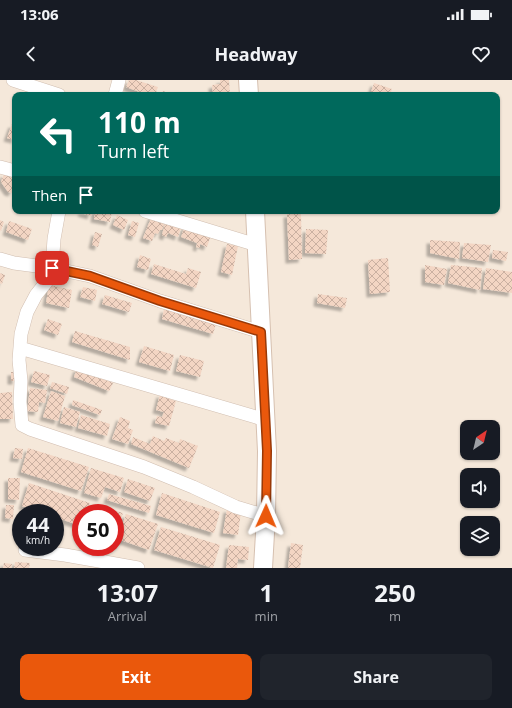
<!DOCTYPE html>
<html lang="en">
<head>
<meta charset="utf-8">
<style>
	:root { --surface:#171b24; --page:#20242c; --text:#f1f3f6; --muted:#9ea1a6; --accent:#ea580c }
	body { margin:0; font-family:"Open Sans",sans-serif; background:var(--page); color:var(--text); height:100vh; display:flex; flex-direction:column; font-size:15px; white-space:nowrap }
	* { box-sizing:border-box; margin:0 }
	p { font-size:13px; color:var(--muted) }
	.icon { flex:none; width:22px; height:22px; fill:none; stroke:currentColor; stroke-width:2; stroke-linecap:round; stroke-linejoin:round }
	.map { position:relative; height:488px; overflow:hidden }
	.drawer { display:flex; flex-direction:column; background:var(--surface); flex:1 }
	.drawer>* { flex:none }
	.hud { position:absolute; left:12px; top:12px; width:488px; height:122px; border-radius:8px; box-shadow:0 1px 3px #0004; background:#00695c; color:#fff; overflow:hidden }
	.needle { width:26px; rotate:35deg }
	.buttons { position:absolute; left:460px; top:340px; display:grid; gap:8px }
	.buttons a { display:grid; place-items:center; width:40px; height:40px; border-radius:8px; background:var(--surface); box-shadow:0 1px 3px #0004; font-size:20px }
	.speed { position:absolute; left:12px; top:424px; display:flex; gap:8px; font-size:20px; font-weight:700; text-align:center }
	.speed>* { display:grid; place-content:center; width:52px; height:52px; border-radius:50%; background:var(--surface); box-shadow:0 1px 3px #0004; line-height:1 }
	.speed small { font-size:10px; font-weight:400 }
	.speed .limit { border:6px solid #d22; background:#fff; color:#111 }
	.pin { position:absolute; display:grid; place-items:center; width:34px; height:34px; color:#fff; margin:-17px; border-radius:8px; box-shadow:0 2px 6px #0006 }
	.me { position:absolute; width:44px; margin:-22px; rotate:1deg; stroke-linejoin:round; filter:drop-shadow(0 0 3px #0008) }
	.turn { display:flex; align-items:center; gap:14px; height:84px; padding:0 20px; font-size:18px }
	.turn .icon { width:52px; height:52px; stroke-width:2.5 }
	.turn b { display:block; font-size:28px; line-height:34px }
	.then { display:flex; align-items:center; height:38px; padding:0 20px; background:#0003; gap:8px; font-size:15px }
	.eta { display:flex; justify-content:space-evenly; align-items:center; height:68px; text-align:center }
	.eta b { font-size:24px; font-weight:700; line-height:28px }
	.action { display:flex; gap:8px; margin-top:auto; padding:8px 20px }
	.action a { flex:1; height:46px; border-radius:8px; background:var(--accent); color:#fff; font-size:16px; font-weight:700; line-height:46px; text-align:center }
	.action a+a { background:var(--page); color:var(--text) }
	.status { display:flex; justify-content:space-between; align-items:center; height:28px; padding:0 20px; background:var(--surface); direction:ltr }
	.status svg { height:11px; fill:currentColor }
	header { display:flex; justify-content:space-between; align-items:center; height:52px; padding:0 20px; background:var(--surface); font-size:18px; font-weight:700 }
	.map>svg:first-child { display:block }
	.residential { fill:#f5e8da; fill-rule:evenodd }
	.building { fill:url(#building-cross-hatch); filter:url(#shadow) }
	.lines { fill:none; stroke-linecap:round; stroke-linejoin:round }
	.street-casing { stroke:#d1beb0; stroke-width:14 }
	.secondary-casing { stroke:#d6c0b0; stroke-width:20 }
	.street { stroke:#fff; stroke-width:13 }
	.secondary { stroke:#fff; stroke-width:18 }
	.route-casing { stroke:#983908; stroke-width:10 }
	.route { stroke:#ea580c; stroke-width:7 }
</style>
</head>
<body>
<div class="status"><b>13:06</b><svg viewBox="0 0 49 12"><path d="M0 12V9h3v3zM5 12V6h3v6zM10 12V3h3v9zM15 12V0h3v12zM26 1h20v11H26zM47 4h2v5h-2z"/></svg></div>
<header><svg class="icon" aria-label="back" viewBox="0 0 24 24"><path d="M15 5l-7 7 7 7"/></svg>Headway<svg class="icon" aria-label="heart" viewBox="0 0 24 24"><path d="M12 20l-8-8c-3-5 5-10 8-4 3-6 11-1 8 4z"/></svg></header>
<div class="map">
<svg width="512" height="488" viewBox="0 0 512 488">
	<defs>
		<pattern id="building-cross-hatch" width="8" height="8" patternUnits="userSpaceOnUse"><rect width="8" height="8" fill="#f3d5c3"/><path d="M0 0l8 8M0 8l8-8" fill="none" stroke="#cab0a1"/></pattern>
		<filter id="shadow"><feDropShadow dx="-3.5" dy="3.5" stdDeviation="1" flood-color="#0004"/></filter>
	</defs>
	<rect width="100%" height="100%" fill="#fdf6ec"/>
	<path class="residential" d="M0 0H512V488H0ZM15 15H497V131H15ZM467 347H493V373H467ZM467 395H493V421H467ZM21 433H55V467H21ZM81 433H115V467H81ZM467 443H493V469H467Z"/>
	<path class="building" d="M129 0H136L158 7 155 15H148L126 7Z
		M220 0H229L230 15H213L212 5 220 4Z
		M374 3 392 9 390 15H382L371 12Z
		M163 11 174 15H161Z
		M12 44 15 45V60L7 58Z
		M4 94 15 97V108H14L12 113 8 112 1 102Z
		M82 131H92L91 136 81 133Z
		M95 131H112L110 142 94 139Z
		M153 133 182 145 178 157 168 153 166 157 162 155 166 139 162 150H160L158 154 155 153 152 161 143 158Z
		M287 134H301L302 179 289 180Z
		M117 135 128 140 124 150 113 145Z
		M0 140 4 142 1 151 0 150Z
		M9 141 32 149 28 160 6 152Z
		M132 141 139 143 135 157 128 155Z
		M185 146 211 155 207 167 200 164V168L196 167 197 163 181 157Z
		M306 149 328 150 326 174 305 173Z
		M95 152 102 154 98 167 92 165Z
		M430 160 460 162 459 179 430 173Z
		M464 163 491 165 488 182 462 178Z
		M227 164 238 166 232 195 221 192Z
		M493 170 508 172 506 181 492 178Z
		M140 175 151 179 148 190 137 187Z
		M388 178 390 212 370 214 368 180Z
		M154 184 186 194 188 188 201 192 196 208 151 194Z
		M425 185 447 189 444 205 425 202Z
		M451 185 482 188 480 210 448 203Z
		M486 188 512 192V213L483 209Z
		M0 193 5 195 2 204 0 203Z
		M49 205 72 210 69 228 46 223Z
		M83 207 97 210 95 221 80 217Z
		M318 214 347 218 345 228 317 223Z
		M105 215 132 223 129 232 102 224Z
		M164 229 216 244 213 254 162 239Z
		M48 239 62 244 58 255 44 250Z
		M75 251 130 267V280L72 262Z
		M144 266 174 275 170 291 139 282Z
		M180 275 204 281 200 297 176 291Z
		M77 288 113 303 109 311 74 297Z
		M34 291 50 295 47 306 31 302Z
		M11 292H16V301H11Z
		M52 302 69 307 67 314 50 308Z
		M30 308 47 310 45 323 39 322 38 332 27 331Z
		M51 311 65 316 58 341 43 337Z
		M12 312 13 339H0V313Z
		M160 314 167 316 170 319 176 321 169 346 155 343 157 336 162 337 164 332 156 330Z
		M73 320 102 330 100 335 72 325Z
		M64 327 80 332 76 347 60 343Z
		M81 335 110 344 107 356 78 348Z
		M120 337 130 341 128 348 133 350 128 364 112 359Z
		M153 356 164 361 166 358 179 363 180 359 198 366 189 388 131 364 133 357 150 364Z
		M15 368 23 369 22 379 13 378Z
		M28 368 89 387 81 411 21 392Z
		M91 388 124 398 120 412 105 407 101 418 84 413Z
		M8 398H20L19 420 8 419Z
		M128 399 155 408 150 421 124 412Z
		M29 403 90 423 86 433H81V446L55 437V433H43L22 426Z
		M162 413 220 432 214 453 156 435Z
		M109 414 151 426 149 433 107 420Z
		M94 424 123 433 115 457V433H92Z
		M6 425H14L13 439 5 438Z
		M227 429 241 431 238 455 223 453Z
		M126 434 158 444 149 470 118 459Z
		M161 447 220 465 213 488 154 470Z
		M291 463 303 465 300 488H288Z
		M229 465 249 467 248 480 238 479 237 488H226Z
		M15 482 30 483 29 488H14Z
		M4 483 12 484 11 488H3Z"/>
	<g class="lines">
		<defs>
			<path id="street" d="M13 0 59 15
				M115 15 119 0
				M0 87 15 91
				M59 131 54 159 52 188 51 196 36 215 27 232 21 254 19 280 21 301 20 322 22 345 30 349 144 387 193 407 236 427 266 436
				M145 131 257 165
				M0 179 14 183 52 188 90 196 160 221 261 252
				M20 268 266 340
				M25 470 65 475 138 488"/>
			<path id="secondary" d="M248 0 249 15
				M255 131 267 371 266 436 263 488"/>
		</defs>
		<use href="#street" class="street-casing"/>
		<use href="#secondary" class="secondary-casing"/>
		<use href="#street" class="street"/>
		<use href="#secondary" class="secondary"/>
	</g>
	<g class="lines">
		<defs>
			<path id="route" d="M52 188 90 196 160 221 261 252 267 371 266 436"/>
		</defs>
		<use href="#route" class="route-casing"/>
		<use href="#route" class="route"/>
	</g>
</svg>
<div class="buttons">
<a><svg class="needle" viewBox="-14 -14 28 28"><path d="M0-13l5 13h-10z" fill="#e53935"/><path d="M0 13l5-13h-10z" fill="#9ea1a6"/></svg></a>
<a><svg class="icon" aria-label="sound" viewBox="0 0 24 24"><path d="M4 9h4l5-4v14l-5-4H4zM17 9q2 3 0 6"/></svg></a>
<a><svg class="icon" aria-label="layers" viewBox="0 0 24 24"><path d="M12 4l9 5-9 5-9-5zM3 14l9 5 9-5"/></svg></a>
</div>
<div class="speed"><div>44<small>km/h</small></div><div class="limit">50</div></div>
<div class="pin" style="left:52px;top:188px;background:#d93025"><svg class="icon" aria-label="arrive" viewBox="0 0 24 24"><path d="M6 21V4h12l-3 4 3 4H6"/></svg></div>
<svg class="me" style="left:266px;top:436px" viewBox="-20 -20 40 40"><path d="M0-17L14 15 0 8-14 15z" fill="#ea580c" stroke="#fff" stroke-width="4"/></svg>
<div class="hud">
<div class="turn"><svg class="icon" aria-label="left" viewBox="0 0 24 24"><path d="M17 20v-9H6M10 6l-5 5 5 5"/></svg><div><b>110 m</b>Turn left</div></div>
<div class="then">Then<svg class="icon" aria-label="arrive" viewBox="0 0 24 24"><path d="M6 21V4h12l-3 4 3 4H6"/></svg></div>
</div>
</div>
<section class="drawer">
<div class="eta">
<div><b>13:07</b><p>Arrival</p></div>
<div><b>1</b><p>min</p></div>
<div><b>250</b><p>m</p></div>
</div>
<div class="action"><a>Exit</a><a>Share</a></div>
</section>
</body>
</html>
